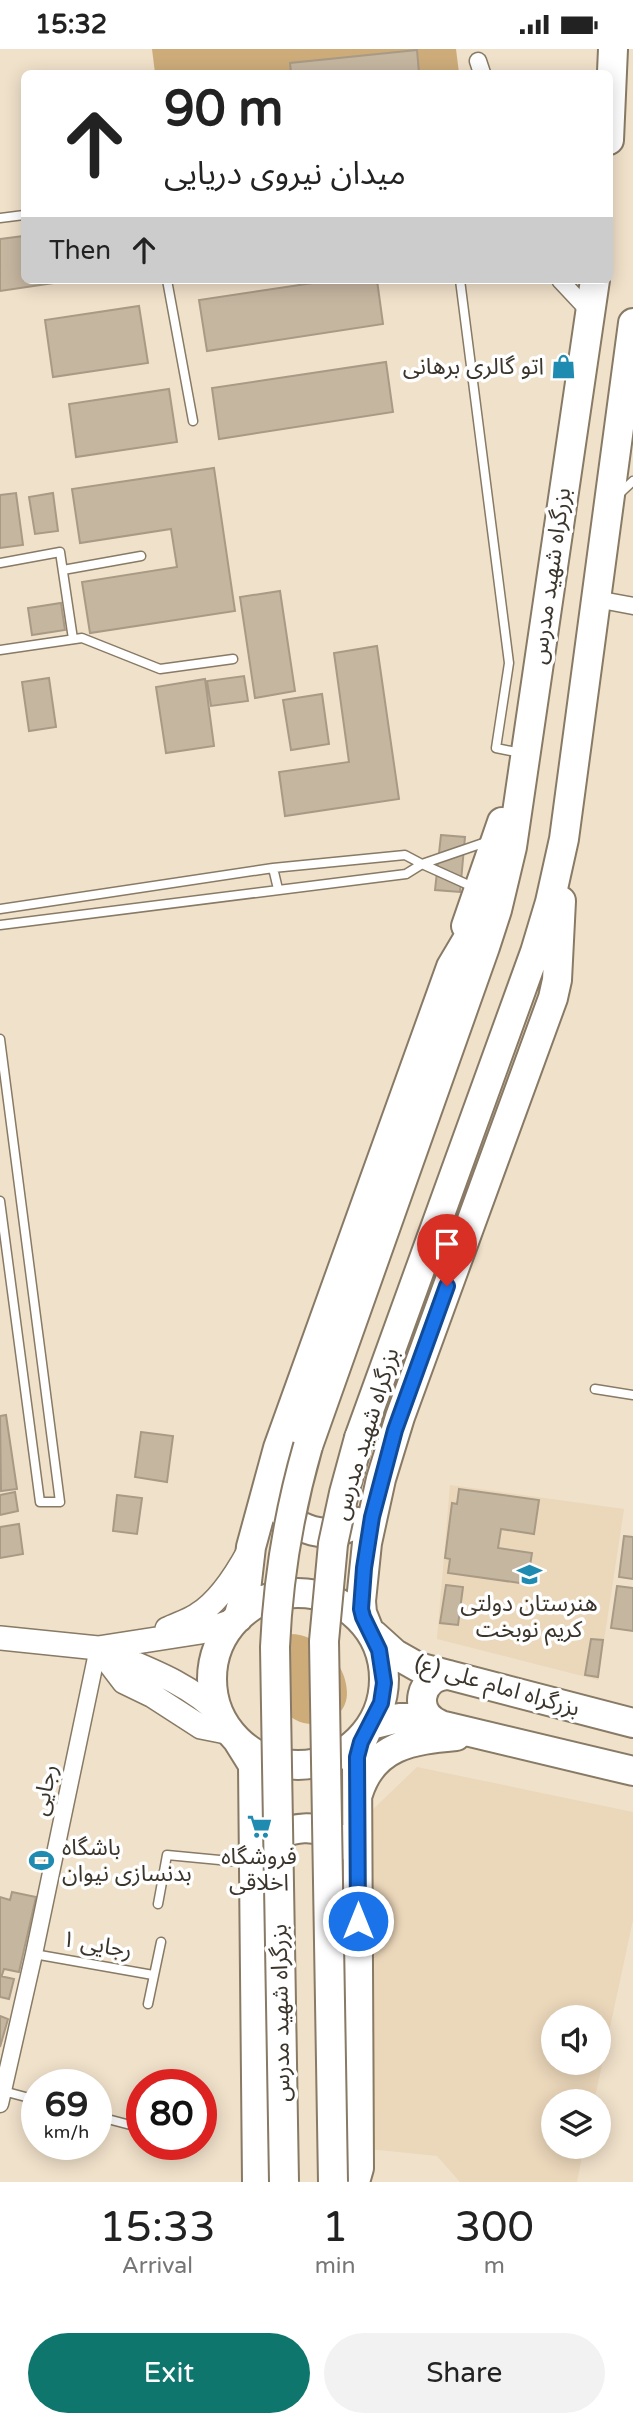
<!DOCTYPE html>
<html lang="en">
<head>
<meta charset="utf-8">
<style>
	:root { --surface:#fff; --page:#f2f2f2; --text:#222; --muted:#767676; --accent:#0f766e }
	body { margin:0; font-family:"Varela Round","Noto Sans Arabic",sans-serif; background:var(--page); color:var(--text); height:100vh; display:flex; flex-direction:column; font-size:26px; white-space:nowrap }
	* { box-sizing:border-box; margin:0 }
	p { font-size:23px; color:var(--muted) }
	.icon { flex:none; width:38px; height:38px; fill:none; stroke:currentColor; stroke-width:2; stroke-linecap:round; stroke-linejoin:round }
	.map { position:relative; height:2133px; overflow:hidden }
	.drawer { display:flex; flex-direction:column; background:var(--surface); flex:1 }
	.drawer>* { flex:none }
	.guide { position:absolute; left:21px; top:21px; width:592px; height:214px; border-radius:10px; box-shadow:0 4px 18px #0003; background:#fff; color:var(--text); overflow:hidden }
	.tools { position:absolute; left:541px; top:1956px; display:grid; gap:14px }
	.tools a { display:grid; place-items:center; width:70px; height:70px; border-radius:50%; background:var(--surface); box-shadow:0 4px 18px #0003; font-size:35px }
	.speed { position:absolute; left:21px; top:2020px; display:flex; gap:14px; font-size:35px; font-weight:700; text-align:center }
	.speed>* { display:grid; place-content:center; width:91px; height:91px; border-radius:50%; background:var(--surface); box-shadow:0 4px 18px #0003; line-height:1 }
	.speed small { font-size:18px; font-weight:400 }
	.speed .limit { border:10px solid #d22; background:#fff; color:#111 }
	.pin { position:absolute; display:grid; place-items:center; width:60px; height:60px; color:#fff; margin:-72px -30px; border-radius:50% 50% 50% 0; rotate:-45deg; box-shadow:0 0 7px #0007 }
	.pin .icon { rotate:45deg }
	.me { position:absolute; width:77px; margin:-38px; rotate:0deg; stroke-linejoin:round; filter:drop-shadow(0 0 5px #0008) }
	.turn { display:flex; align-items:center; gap:24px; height:147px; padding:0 28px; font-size:32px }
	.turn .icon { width:91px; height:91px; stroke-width:2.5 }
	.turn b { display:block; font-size:49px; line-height:60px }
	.then { display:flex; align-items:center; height:66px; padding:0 28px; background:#0003; gap:14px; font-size:26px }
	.eta { display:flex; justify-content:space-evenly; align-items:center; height:119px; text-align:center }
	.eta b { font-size:42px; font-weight:600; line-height:49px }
	.cta { display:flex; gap:14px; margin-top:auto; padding:14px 28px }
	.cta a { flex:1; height:80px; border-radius:42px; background:var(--accent); color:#fff; font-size:28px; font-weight:600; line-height:80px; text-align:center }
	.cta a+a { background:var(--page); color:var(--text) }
	.status { display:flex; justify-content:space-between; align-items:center; height:49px; padding:0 35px; background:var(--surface); direction:ltr }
	.status svg { height:19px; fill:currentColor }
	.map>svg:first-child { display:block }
	.built { fill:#ebd7ba; fill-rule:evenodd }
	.green { fill:#cdac7a }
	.building { fill:#c5b6a0; stroke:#a99a85; stroke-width:2 }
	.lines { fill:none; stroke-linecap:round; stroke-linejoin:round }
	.service-casing { stroke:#887a65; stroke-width:11 }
	.minor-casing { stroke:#887a65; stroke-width:19 }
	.secondary-casing { stroke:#887a65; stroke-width:26 }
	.trunk-casing { stroke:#887a65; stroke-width:32 }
	.service { stroke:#fff; stroke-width:8 }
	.minor { stroke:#fff; stroke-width:16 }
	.secondary { stroke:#fff; stroke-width:23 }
	.trunk { stroke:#fff; stroke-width:28 }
	.trunk-bridge-casing { stroke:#887a65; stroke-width:32; stroke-linecap:butt }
	.trunk-bridge { stroke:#fff; stroke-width:28 }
	.route-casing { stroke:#114b97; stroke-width:18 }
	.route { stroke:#1a73e8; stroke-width:12 }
	.labels { text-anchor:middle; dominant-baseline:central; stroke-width:7; stroke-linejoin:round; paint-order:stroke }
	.poi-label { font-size:23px; fill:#3b352c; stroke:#fff }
	.street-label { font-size:23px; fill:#3b352c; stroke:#fff }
</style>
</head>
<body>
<div class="status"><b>15:32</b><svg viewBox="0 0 49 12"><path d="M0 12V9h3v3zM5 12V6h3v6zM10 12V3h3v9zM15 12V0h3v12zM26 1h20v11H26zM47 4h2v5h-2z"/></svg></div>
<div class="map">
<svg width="633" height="2133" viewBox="0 0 633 2133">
	<rect width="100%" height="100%" fill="#f0e1ca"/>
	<path class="built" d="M450 1436 624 1460 598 1631 437 1590Z
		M417 1718 633 1763V1871L594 2053H553V2098H584L577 2133H460L437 2107 369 2100 363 1770ZM553 1969H598V2014H553Z"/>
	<path class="green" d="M152 0H456L459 24H155Z
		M290 1585C306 1585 316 1592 328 1602 342 1615 357 1648 338 1665 321 1681 294 1677 282 1659 271 1642 260 1630 262 1610Z"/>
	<path class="building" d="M417 1 419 24H291L290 14Z
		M24 187V231H74L0 242V190Z
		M333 231H377L383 275 207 302 199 251Z
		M139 257 148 314 53 328 45 271Z
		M386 313 393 363 219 390 212 339Z
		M169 340 177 393 76 408 69 355Z
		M214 419 235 562 90 584 82 533 177 518 171 480 80 494 72 440Z
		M16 444 23 496 0 499V446Z
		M53 444 58 482 35 485 29 448Z
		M280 542 295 642 255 649 240 548Z
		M61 554 65 581 32 586 28 559Z
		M377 597 399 750 285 767 279 723 349 713 334 604Z
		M244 627 248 652 211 657 207 632Z
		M49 629 56 678 29 682 22 633Z
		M205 630 214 697 166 704 156 638Z
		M322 645 329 695 291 701 283 651Z
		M441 786 465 788 460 843 435 841Z
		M6 1366 17 1440 1 1442 0 1367Z
		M141 1383 173 1387 167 1433 135 1428Z
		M459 1440 539 1451 534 1485 501 1480 498 1499 532 1504 527 1535 448 1524 450 1510 445 1509 452 1454 457 1455Z
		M15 1443 18 1462 0 1466V1446Z
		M117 1446 142 1449 137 1485 113 1482Z
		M19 1475 23 1505 0 1509V1478Z
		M624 1487 633 1488V1530L619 1528Z
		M446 1536 463 1538 458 1576 440 1574Z
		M617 1537 633 1539V1582L611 1579Z
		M591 1590 603 1591 598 1628 585 1626Z
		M12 1843 36 1848 19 1923 4 1920 2 1926H0V1848L10 1851Z
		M0 1927 14 1930 9 1950 0 1948Z
		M0 1967 8 1970 0 1998Z"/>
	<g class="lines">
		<defs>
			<path id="service" d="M0 169 24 166
				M167 231 193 372
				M460 231 509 614 496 699 521 704
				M619 445 633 432
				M0 514 60 503 73 590
				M63 521 141 507
				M0 601 82 589 160 620 233 610
				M273 819 278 840
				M473 838 422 815 489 792
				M0 860 273 819 405 806 422 815 406 825 0 876
				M0 990 60 1453H40L0 1152
				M595 1340 633 1346
				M158 1855 167 1806 251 1814
				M34 1905 153 1926
				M148 1955 161 1893
				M3 2042 37 2051
				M96 2067 142 2079"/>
			<path id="minor" d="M478 12 482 24
				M560 231 590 263
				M596 550 633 557
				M0 2055 34 1905 98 1599"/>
			<path id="secondary" d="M167 1580C177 1575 188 1572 197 1566 219 1553 237 1524 249 1502
				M0 1589 98 1599 201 1583 235 1571
				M98 1599 124 1633 153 1647 201 1678 231 1684
				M98 1599C140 1617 190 1633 221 1667"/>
			<path id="trunk" d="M609 91 613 0
				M466 877 502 773
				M359 1389 535 903 550 853 564 790 633 274
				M308 1397 485 898 497 861 512 798 595 231
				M276 1453C293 1483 329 1493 358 1473
				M212 1630a86 86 0 1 1 172 0a86 86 0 1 1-172 0Z
				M238 1569 246 1541 251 1498 278 1399 451 918 486 859
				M368 1579 362 1564 361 1552 367 1494 381 1430 400 1368 553 949 557 931 561 852
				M374 1586 395 1605 418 1618 633 1674
				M439 1675C411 1663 420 1626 449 1626
				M371 1676 399 1669H411L633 1722
				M238 1692 253 1716 257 2133
				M358 1745C373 1696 412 1691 456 1687
				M263 1800C285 1774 322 1772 347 1797
				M355 2133 359 2119 357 1714 359 1698 366 1683"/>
		</defs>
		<use href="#service" class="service-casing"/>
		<use href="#minor" class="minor-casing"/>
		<use href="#secondary" class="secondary-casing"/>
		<use href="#trunk" class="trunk-casing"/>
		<use href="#service" class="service"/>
		<use href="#minor" class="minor"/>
		<use href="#secondary" class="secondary"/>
		<use href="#trunk" class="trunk"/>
		<defs>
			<path id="trunk-bridge" d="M284 2133 275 1598C278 1529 289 1463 308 1397
				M333 2133 324 1592 333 1495 344 1444 359 1389"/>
		</defs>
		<use href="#trunk-bridge" class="trunk-bridge-casing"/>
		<use href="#trunk-bridge" class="trunk-bridge"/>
	</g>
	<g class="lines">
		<defs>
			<path id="route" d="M358 1872 357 1708 361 1693 381 1654 384 1634 379 1601 363 1568 361 1560 364 1519 372 1468 395 1381 447 1237"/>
		</defs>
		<use href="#route" class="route-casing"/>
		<use href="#route" class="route"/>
	</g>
	<defs>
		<symbol id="shop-bare" viewBox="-9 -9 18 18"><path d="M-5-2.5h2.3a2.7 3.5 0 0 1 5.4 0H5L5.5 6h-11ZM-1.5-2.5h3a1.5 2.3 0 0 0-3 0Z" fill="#1f8bb1" stroke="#fff" stroke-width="2.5" paint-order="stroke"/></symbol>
		<symbol id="school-bare" viewBox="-9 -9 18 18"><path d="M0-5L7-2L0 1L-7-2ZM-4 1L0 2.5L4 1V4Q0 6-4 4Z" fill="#1f8bb1" stroke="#fff" stroke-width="2.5" paint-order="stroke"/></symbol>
		<symbol id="supermarket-bare" viewBox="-9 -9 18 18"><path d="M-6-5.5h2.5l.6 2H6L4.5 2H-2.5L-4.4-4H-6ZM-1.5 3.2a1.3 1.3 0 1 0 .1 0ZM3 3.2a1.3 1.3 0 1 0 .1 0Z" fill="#1f8bb1" stroke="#fff" stroke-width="2.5" paint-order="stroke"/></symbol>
		<symbol id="stadium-bare" viewBox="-9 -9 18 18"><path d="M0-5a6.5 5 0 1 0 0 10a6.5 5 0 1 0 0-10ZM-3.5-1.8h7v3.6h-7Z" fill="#1f8bb1" stroke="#fff" stroke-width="2.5" paint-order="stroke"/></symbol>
	</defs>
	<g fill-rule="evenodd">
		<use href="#shop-bare" x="546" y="300" width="35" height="35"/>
		<use href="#school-bare" x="512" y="1508" width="35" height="35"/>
		<use href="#supermarket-bare" x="242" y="1760" width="35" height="35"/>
		<use href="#stadium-bare" x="24" y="1794" width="35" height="35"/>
	</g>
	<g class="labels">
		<g class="poi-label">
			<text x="544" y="318" text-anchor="end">اتو گالری برهانی</text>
			<text x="529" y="1555">هنرستان دولتی<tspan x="529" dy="26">کریم نوبخت</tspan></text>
			<text x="62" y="1799" text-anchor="start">باشگاه<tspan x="62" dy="26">بدنسازی نیوان</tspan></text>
			<text x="259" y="1808">فروشگاه<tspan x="259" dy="26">اخلاقی</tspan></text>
		</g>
		<g class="street-label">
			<text transform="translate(551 527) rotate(-82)">بزرگراه شهید مدرس</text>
			<text transform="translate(366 1385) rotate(-73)">بزرگراه شهید مدرس</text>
			<text transform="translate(497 1637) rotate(16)">بزرگراه امام علی (ع)</text>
			<text transform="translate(45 1741) rotate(-78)">رجایی</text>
			<text transform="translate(97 1896) rotate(10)">رجایی ۱</text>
			<text transform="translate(281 1964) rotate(-91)">بزرگراه شهید مدرس</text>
		</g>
	</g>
</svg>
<div class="tools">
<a><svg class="icon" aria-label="sound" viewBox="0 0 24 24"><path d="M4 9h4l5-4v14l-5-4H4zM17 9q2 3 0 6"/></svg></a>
<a><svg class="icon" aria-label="layers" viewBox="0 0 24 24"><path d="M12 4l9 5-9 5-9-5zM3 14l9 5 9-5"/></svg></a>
</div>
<div class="speed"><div>69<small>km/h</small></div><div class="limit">80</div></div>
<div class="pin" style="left:447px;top:1237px;background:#d93025"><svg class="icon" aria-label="arrive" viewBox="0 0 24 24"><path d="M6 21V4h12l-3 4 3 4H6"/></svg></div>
<svg class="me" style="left:358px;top:1872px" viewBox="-20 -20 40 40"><circle r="17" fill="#1a73e8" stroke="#fff" stroke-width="3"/><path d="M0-11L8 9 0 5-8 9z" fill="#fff"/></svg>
<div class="guide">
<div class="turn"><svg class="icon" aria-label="ahead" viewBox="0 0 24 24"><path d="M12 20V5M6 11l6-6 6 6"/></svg><div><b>90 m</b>میدان نیروی دریایی</div></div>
<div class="then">Then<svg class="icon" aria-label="ahead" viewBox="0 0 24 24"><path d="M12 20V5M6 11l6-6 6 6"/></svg></div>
</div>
</div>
<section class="drawer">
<div class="eta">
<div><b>15:33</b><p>Arrival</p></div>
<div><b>1</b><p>min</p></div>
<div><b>300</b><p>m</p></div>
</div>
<div class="cta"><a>Exit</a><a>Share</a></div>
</section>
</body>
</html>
